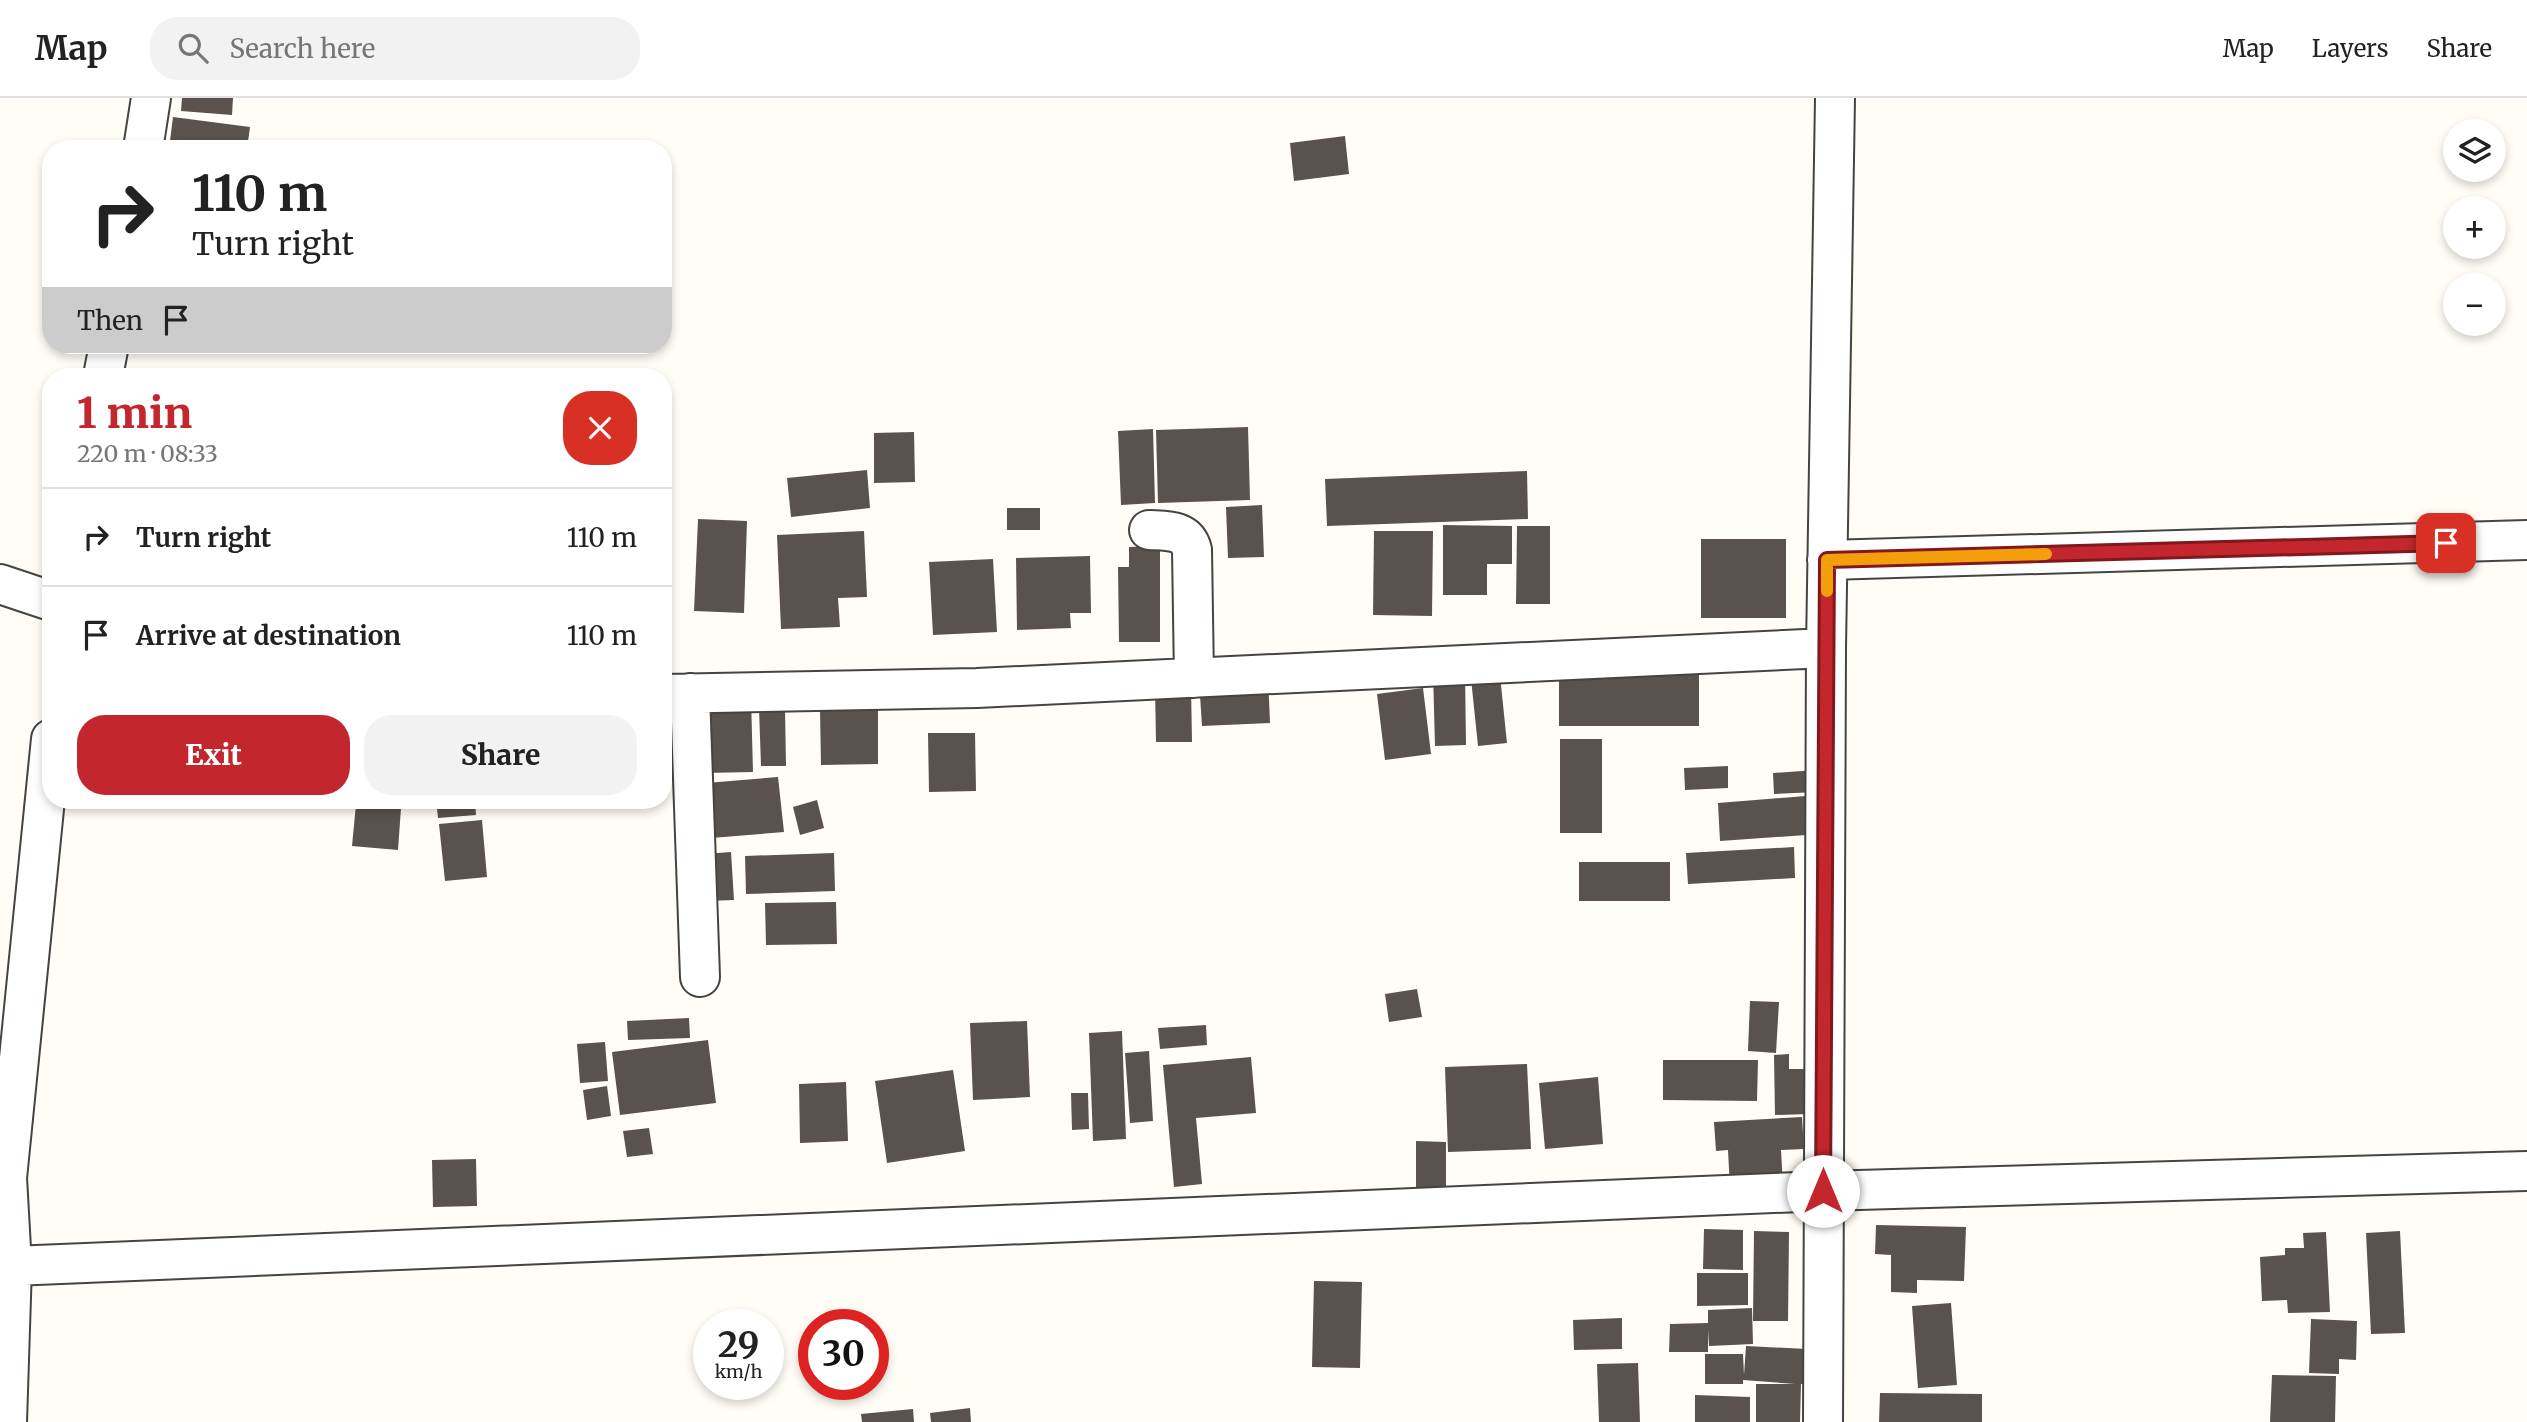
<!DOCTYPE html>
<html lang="en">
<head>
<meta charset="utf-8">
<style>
	:root { --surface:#fff; --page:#f2f2f2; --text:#222; --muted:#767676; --line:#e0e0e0; --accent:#c4262e }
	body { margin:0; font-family:Merriweather,serif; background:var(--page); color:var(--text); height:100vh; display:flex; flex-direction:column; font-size:26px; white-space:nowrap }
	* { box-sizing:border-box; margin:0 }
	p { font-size:23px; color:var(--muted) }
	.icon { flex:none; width:38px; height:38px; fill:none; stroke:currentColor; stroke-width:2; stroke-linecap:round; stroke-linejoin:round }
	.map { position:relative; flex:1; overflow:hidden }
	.sheet { position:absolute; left:42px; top:270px; width:630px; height:441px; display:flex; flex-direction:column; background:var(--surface); border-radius:28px; box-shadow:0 4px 10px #0003 }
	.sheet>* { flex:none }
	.hud { position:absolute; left:42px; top:42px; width:630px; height:214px; border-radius:28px; box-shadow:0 4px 10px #0003; background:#fff; color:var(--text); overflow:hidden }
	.buttons { position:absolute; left:2443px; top:21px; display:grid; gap:14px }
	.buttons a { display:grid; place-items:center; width:63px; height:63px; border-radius:50%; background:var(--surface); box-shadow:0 4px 10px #0003; font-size:35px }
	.speed { position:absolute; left:693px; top:1211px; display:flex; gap:14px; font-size:35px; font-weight:700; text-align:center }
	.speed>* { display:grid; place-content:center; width:91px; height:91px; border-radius:50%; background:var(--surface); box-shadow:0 4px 10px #0003; line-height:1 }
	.speed small { font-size:18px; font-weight:400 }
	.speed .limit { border:10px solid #d22; background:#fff; color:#111 }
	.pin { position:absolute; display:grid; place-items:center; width:60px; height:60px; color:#fff; margin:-30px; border-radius:14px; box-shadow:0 4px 10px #0006 }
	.me { position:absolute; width:77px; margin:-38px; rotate:0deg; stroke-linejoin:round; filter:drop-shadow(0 0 5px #0008) }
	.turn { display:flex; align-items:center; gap:24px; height:147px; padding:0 35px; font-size:32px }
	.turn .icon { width:91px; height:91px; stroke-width:2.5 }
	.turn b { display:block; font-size:49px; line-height:60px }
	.then { display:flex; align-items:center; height:66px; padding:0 35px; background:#0003; gap:14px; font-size:26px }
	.round { display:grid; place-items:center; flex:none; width:74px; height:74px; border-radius:28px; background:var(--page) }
	.summary { display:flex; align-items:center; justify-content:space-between; height:119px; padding:0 35px }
	h1 { font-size:42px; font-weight:800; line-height:52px; color:var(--accent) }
	.action { display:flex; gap:14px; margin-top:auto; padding:14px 35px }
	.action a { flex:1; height:80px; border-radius:28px; background:var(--accent); color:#fff; font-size:28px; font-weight:800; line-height:80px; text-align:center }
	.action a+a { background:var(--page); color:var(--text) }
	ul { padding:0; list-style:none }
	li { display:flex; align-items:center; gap:21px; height:98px; padding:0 35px; border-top:2px solid var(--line) }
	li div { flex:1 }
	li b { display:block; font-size:26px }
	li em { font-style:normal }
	header { display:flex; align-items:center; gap:42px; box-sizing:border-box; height:98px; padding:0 35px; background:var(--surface); border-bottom:2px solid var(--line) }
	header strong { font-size:33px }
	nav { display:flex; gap:38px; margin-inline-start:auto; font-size:24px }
	.search { width:490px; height:63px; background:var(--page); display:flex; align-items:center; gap:18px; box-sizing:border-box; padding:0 24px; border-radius:28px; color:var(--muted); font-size:26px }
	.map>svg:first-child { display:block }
	.building { fill:#5a524d }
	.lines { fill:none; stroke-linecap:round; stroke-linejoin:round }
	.minor-casing { stroke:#444; stroke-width:42 }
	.minor { stroke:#fff; stroke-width:38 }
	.route-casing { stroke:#7f191e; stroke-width:18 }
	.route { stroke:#c4262e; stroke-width:12 }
	.slow { stroke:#f59e0b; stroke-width:12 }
</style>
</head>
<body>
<header>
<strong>Map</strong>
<div class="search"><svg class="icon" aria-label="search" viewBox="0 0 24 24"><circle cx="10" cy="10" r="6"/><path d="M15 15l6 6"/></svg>Search here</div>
<nav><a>Map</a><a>Layers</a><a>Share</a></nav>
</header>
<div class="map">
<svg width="2527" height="1324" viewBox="0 0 2527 1324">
	<rect width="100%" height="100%" fill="#fffdf5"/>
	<path class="building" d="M182 0H233L232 17 181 13Z
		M173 19 250 29 247 51H169Z
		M1345 38 1349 76 1294 83 1290 45Z
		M1248 329 1250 402 1158 405 1156 332Z
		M1153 331 1155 405 1121 407 1118 333Z
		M914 334 915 384 874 385V335Z
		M867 372 870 410 791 419 787 380Z
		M1527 373 1528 421 1327 428 1325 381Z
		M1262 407 1264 459 1228 460 1226 409Z
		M1007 410H1040V432H1007Z
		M698 421 747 423 744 515 694 513Z
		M1443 427 1512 428V466H1487V497H1443Z
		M1517 428H1550V506H1516Z
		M864 433 867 499 838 500 840 529 781 531 777 437Z
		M1374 433H1433L1432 518 1373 517Z
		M1701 441H1786V520H1701Z
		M1160 448V544H1119L1118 469H1129V449Z
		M1090 458 1091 515H1070L1071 530 1017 532 1016 460Z
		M993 461 997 534 933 537 929 464Z
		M1499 568 1507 645 1478 648 1470 571Z
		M1465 573 1466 647 1435 648 1433 575Z
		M1559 575H1699V628H1559Z
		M1268 578 1270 625 1202 628 1199 582Z
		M1191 587 1192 644H1156L1155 588Z
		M1423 590 1431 656 1385 662 1377 596Z
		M751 599 753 674 705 675 704 600Z
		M759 610H785L786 668H761Z
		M878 610V666L821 667 820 611Z
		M928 635H975L976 693 929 694Z
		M1560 641H1602V735H1560Z
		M1728 668V690L1685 692 1684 670Z
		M1816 672 1817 694 1774 696 1773 675Z
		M778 679 784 734 711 740 706 685Z
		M1818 697 1821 736 1720 743 1718 705Z
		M436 702H475L476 717 438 720Z
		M817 702 824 730 800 737 793 709Z
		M356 706 401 710 398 752 352 748Z
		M482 722 487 779 445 783 439 726Z
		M1794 749 1795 780 1688 786 1686 755Z
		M731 754 734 802 706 803 704 756Z
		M834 755 835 793 746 796 745 758Z
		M1579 764H1670V803H1579Z
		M836 804 837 846 766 847 765 805Z
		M1417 891 1422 919 1389 924 1385 896Z
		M1750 903 1779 904 1776 955 1748 953Z
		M689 920 690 940 628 942 627 923Z
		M1027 923 1030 999 973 1002 970 925Z
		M1206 927 1207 947 1160 951 1158 930Z
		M1122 933 1126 1041 1093 1043 1089 935Z
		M708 942 716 1005 620 1017 612 954Z
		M605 944 608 983 580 985 577 946Z
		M1149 953 1153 1023 1130 1025 1125 955Z
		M1789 956V971H1808L1810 1016 1775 1017 1774 957Z
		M1251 959 1256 1015 1196 1020 1202 1086 1174 1089 1163 967Z
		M1663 962H1758L1757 1003 1663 1002Z
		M1527 966 1531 1051 1448 1054 1445 969Z
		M953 972 965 1053 887 1065 875 983Z
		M1598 979 1603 1046 1545 1051 1539 985Z
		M846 984 848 1043 800 1045 799 986Z
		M607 988 611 1018 587 1022 583 992Z
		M1071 995H1088L1089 1031 1072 1032Z
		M1802 1019 1804 1051 1781 1052 1783 1088 1730 1091 1728 1052 1716 1053 1714 1024Z
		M649 1030 653 1056 627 1059 623 1033Z
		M1416 1043 1446 1044V1093H1416Z
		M476 1061 477 1108 433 1109 432 1062Z
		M1876 1127 1966 1129 1964 1183 1917 1182V1195L1891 1194V1157L1875 1156Z
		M1704 1131 1743 1132V1172L1703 1171Z
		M1754 1133 1789 1134 1788 1223H1753Z
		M2400 1133 2405 1235 2371 1236 2366 1135Z
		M2326 1134 2330 1214 2288 1215 2287 1202 2262 1203 2260 1159 2285 1157V1150H2304L2303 1135Z
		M1697 1175H1748V1207L1697 1208Z
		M1314 1183 1362 1184 1360 1270 1312 1269Z
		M1951 1205 1957 1287 1918 1290 1912 1208Z
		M1752 1210 1753 1246 1709 1248 1708 1232V1254H1669L1670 1226 1708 1225V1212Z
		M1622 1220V1251L1574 1252 1573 1222Z
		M2311 1221 2357 1223 2356 1262 2339 1261V1276L2309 1275Z
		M1746 1248 1807 1251 1804 1286H1801L1800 1324H1756V1286H1795L1743 1282V1286H1705V1256H1743L1744 1277Z
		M1638 1265 1640 1324H1599L1597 1266Z
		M2272 1277 2336 1278 2335 1324H2270Z
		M1880 1295 1982 1296V1324H1879Z
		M1695 1297 1750 1299V1324H1695Z
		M970 1310 971 1324H931L930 1315Z
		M913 1311 914 1324H862L861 1316Z"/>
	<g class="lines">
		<defs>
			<path id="minor" d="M143 51 151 0
				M103 278 109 247
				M1149 432C1167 433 1187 431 1192 452L1194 580
				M1827 462 2527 442
				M0 486 51 503
				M690 595 700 879
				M663 596 977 590 1826 550
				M12 1168 1823 1093 2527 1073
				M7 1324 12 1168 7 1080 51 641
				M1823 1324 1826 550 1835 0"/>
		</defs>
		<use href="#minor" class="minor-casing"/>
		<use href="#minor" class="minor"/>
	</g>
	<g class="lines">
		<defs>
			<path id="route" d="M1823 1093 1827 462 2446 445"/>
		</defs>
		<use href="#route" class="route-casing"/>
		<use href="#route" class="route"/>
		<path class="slow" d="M1827 493V462L2046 456"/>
	</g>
</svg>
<div class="buttons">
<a><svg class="icon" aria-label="layers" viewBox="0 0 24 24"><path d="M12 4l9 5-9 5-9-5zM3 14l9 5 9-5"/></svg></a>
<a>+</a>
<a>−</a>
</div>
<div class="speed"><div>29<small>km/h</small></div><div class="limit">30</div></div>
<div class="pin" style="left:2446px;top:445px;background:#d93025"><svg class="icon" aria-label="arrive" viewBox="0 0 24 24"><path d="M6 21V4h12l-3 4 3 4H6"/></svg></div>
<svg class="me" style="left:1823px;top:1093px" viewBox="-20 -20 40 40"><circle r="19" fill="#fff"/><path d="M0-13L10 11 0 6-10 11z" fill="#c4262e"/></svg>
<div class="hud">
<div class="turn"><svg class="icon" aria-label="right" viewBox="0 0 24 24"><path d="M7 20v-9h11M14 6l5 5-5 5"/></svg><div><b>110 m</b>Turn right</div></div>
<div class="then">Then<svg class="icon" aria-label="arrive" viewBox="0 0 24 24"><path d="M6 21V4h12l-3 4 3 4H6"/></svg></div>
</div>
<section class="sheet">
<div class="summary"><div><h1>1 min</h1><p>220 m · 08:33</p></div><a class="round" style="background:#d93025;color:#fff"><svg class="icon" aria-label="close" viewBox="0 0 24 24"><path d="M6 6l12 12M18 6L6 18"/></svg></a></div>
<ul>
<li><svg class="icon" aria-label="right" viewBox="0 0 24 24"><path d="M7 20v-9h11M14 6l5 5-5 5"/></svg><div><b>Turn right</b></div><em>110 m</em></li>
<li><svg class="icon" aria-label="arrive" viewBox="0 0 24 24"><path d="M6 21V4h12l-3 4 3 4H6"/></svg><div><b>Arrive at destination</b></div><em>110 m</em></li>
</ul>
<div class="action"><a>Exit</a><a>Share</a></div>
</section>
</div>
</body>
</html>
